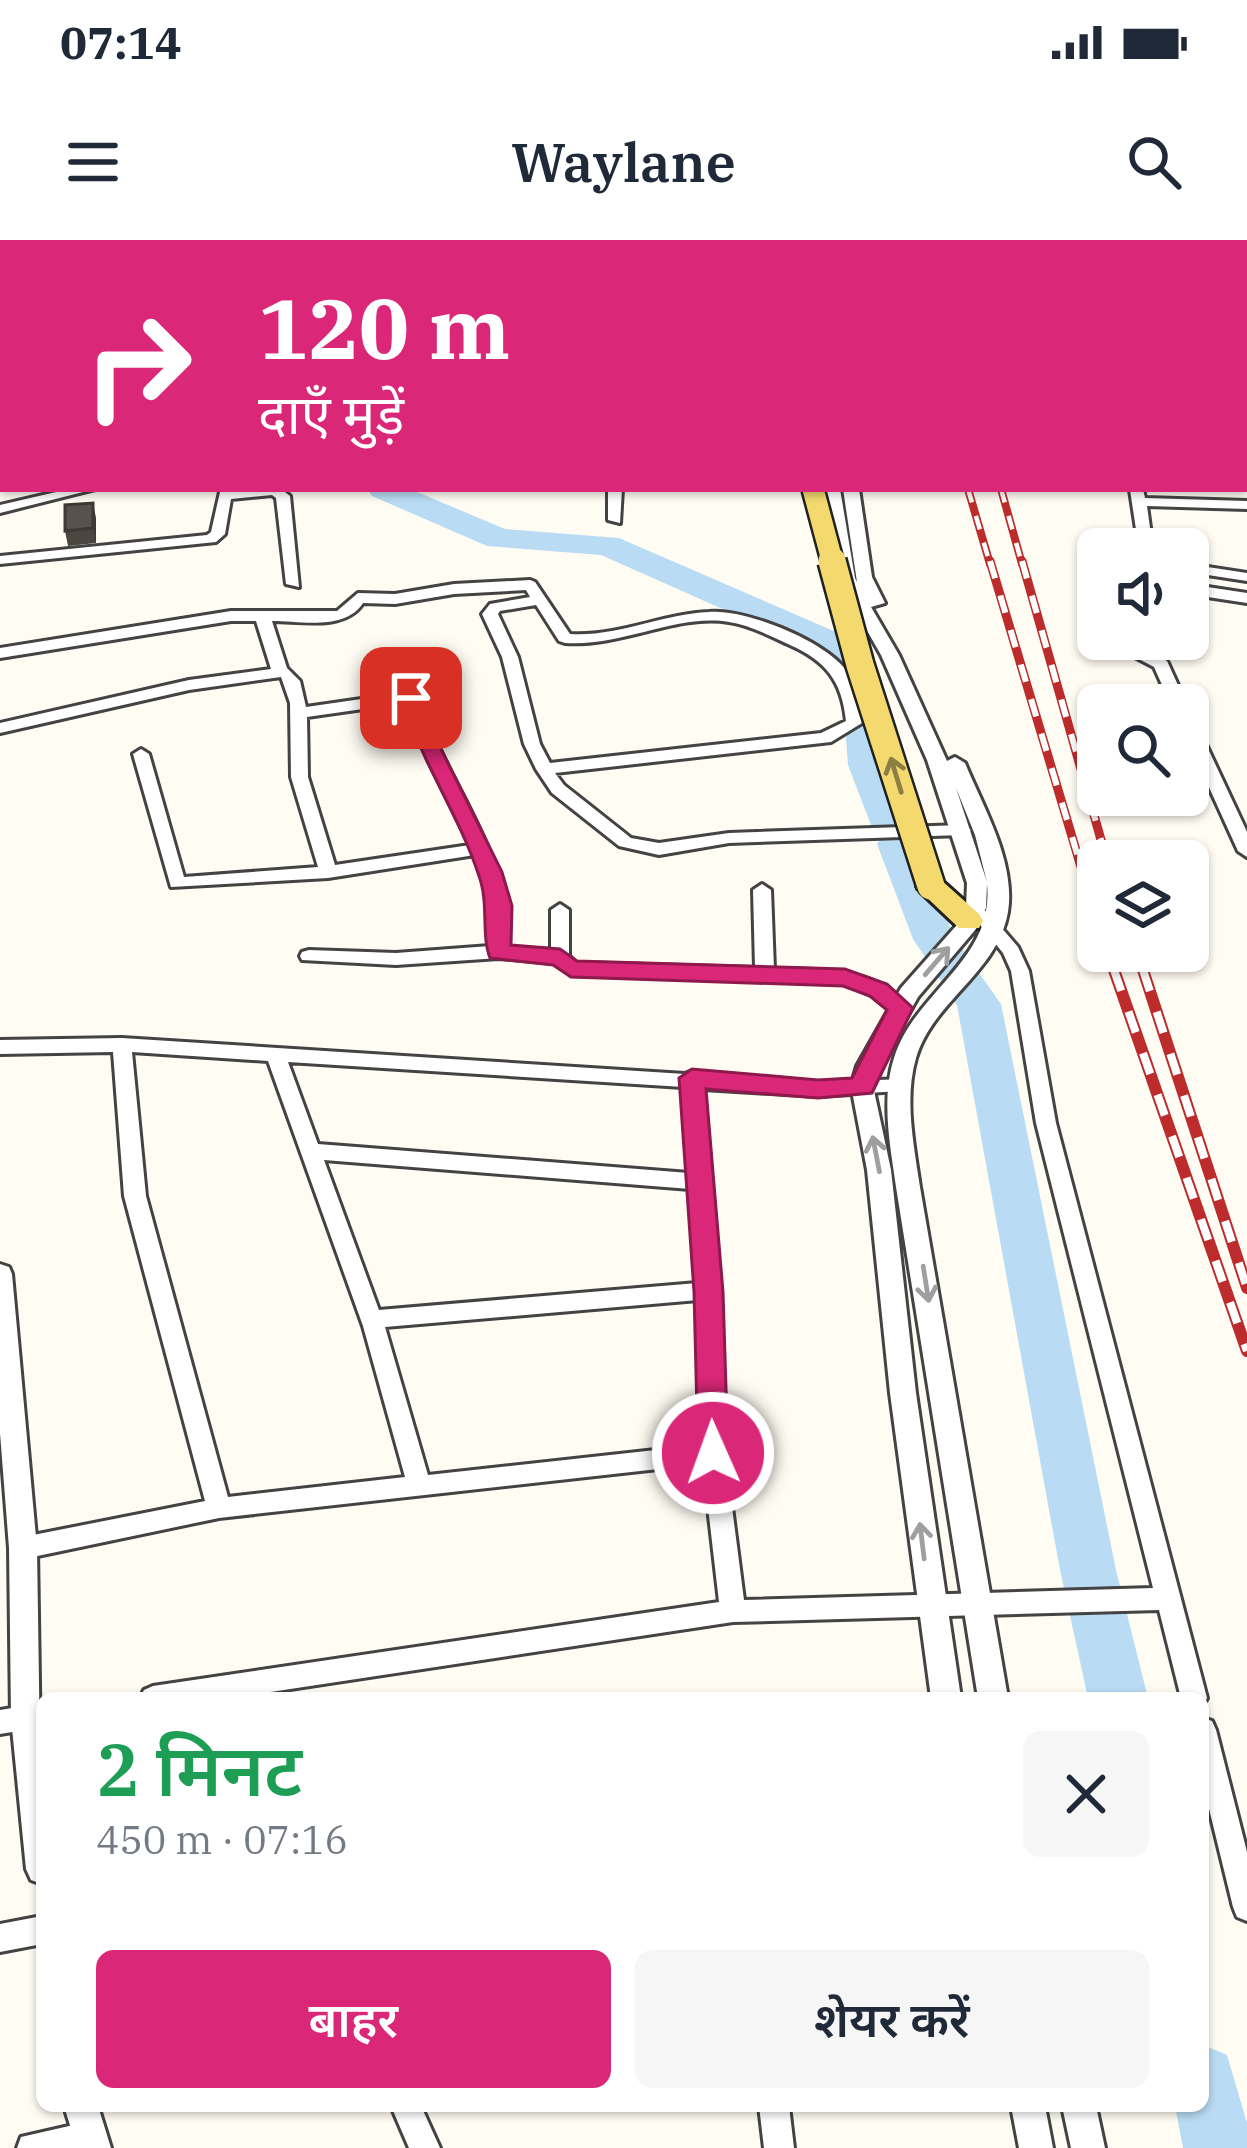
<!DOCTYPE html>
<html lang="hi">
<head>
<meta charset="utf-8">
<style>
	:root { --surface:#fff; --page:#f6f6f7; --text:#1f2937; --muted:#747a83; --accent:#db2777 }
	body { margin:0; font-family:"IBM Plex Serif","Noto Sans Devanagari",serif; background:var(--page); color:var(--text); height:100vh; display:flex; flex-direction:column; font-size:45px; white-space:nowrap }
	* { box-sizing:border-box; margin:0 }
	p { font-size:39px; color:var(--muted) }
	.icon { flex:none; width:66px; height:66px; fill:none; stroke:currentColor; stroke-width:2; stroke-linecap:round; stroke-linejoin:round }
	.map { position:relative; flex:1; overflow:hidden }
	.sheet { position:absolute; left:36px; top:1452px; width:1173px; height:420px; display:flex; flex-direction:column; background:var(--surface); border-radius:18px; box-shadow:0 3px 9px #0004 }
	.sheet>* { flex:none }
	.hud { position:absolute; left:0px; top:0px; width:1248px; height:252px; box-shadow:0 3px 9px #0004; background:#db2777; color:#fff; overflow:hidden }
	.tools { position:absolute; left:1077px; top:288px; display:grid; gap:24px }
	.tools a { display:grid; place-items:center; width:132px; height:132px; border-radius:18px; background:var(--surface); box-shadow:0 3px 9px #0004; font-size:60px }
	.pin { position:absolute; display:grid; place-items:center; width:102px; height:102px; color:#fff; margin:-51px; border-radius:24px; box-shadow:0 6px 18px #0006 }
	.me { position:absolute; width:132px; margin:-66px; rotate:358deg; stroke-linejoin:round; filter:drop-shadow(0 0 9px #0008) }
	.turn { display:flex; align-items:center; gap:42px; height:252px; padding:0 60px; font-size:54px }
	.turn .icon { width:156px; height:156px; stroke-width:2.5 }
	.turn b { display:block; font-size:84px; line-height:102px }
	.round { display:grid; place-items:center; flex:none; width:126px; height:126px; border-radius:18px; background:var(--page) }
	.overview { display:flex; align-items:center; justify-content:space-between; height:204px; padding:0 60px }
	h1 { font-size:72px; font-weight:600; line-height:90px; color:#1e9e55 }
	.action { display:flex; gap:24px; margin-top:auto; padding:24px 60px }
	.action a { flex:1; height:138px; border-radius:18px; background:var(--accent); color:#fff; font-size:48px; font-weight:600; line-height:138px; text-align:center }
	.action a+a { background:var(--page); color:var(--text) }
	.status { display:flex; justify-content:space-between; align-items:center; height:84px; padding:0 60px; background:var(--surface); direction:ltr }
	.status svg { height:33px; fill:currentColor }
	header { display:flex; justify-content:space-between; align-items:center; height:156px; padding:0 60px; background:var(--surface); font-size:54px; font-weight:600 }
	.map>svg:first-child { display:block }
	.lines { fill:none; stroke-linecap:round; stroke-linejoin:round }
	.river { fill:#b9dcf4; fill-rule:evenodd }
	.minor-casing { stroke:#434343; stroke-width:6 }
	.tertiary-casing { stroke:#434343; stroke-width:6 }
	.primary-casing { stroke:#212121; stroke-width:6 }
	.minor { fill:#fff; fill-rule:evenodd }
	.tertiary { fill:#fff; fill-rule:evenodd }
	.primary { fill:#f3d96e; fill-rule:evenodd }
	.rail-far2-casing { stroke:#bc2c2c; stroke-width:8 }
	.rail-far1-casing { stroke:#bc2c2c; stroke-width:9 }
	.rail-casing { stroke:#bc2c2c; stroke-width:12 }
	.rail-far2 { stroke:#fff; stroke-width:4.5; stroke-dasharray:14; stroke-linecap:butt }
	.rail-far1 { stroke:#fff; stroke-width:6; stroke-dasharray:18; stroke-linecap:butt }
	.rail { stroke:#fff; stroke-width:8; stroke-dasharray:22; stroke-linecap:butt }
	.primary-bridge-far1-casing { stroke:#212121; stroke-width:26; stroke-linecap:butt }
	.primary-bridge-casing { stroke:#212121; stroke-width:32; stroke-linecap:butt }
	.primary-bridge-far1 { stroke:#f3d96e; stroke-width:21 }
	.primary-bridge { stroke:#f3d96e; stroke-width:27 }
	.wall { fill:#4c4641 }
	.shaded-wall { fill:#3e3935 }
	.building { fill:#58514c; stroke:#3e3935; stroke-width:3 }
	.oneway { stroke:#8d7f44 }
	.oneway2 { stroke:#9f9f9f }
	.route { fill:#db2777; stroke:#8e194d; stroke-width:3 }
</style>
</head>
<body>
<div class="status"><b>07:14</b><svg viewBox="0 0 49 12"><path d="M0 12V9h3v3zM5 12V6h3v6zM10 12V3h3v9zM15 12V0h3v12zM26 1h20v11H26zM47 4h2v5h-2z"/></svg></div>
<header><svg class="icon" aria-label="menu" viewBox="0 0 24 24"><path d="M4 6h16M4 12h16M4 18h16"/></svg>Waylane<svg class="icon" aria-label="search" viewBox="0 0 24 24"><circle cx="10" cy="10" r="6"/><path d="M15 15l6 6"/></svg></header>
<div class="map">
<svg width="1247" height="1908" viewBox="0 0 1247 1908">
	<rect width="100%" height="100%" fill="#fffdf3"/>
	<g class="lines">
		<path class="river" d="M406 0H432V3H406Z
			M367 249H410L505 289 619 298 836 392 878 444 886 525 905 576 899 585H871L848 525 842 445 810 408 601 315 487 306 372 256Z
			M897 591 911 595 917 604 954 697 1001 764 1116 1330 1148 1458H1088L1060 1330 957 765 913 699 877 604 883 595Z
			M1203 1805 1227 1815 1247 1883V1908H1183L1175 1866H1203Z"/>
		<defs>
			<path id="minor" d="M13 0H25V3H13Z
				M0 5H3V13H0Z
				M1245 45H1247V53H1245Z
				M3 64V82L0 83V65Z
				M1245 112H1247V120H1245Z
				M1245 179H1247V187H1245Z
				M69 249H95L0 273V265Z
				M246 249H281L290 256 299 347 286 344 276 258 272 255 231 259 225 294 216 302 0 324V316L207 295 211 292 220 252Z
				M608 249H622L620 283 608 280Z
				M1143 249 1145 258 1247 261V269L1147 266 1153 309H1139L1130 250Z
				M1188 324 1247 333V341L1188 332Z
				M530 340 535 342 570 394C618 397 662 374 709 372 746 369 823 400 846 430 858 446 860 464 862 483L831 502 555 533 564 545 631 598 659 603 729 593 962 585 971 590 962 595 729 603 659 615 619 606 552 553 536 529 524 504 502 417 482 374 490 364 530 357 526 350 454 354 395 364 363 363C345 391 301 381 272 381L287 428 300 441 306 467 403 453 399 429 401 426H413C422 449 424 474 434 497 465 567 512 628 508 707L551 710V670L560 664 569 670V716L576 723 755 728 753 650 762 644 771 650 774 729C824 730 875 727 911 768L908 773H894L871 755 843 743 571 735 555 723 499 718 396 725 302 720 300 716 302 712 309 710 396 713 490 706V665L475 615 328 638 171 647 133 514 141 509 149 514 184 637 318 627 291 537 290 463 281 437 189 450 0 493V483L189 440 271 429 256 381H231L0 418V408L231 371H337L358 353 395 354 454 344ZM536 365 559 401 565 403C622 407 678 373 729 382 750 385 770 396 790 405 826 421 842 441 846 481L821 493 550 523 540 504 518 417 498 374 500 371ZM405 463 428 520 470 605 335 625 308 537 307 477Z
				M1188 344 1247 353V363L1188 354Z
				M1128 399H1144L1148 411 1167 421 1187 465H1171L1154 427 1135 417Z
				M1188 478 1196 483 1247 592V617L1238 611 1188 501Z
				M982 670 988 672 1018 707 1029 731 1056 883 1207 1458 1203 1466V1458H1181L1159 1370 733 1382 231 1458H140L144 1450 153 1446 719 1362 703 1224 219 1278 23 1319 14 1315 11 1308 14 1301 23 1297 205 1261 124 956 113 812 0 814V800L122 798 685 834 692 831 700 835 818 842 907 839 910 844 900 851 818 856 703 849 720 1051 725 1213 744 1360 1153 1348 1036 883 1011 731 1003 713 973 676ZM132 812 268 821 363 1086 405 1237 228 1257 146 956ZM288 822 683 847 689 933 318 904ZM324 920 690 949 697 1043 379 1070ZM698 1060 701 1205 428 1235 385 1087Z
				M42 1463V1487L0 1494V1470Z
				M1203 1478 1212 1481 1216 1490 1247 1612V1681L1237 1677 1233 1667 1203 1544Z
				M42 1676V1704L0 1712V1684Z
				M391 1866H421L440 1908H409Z
				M759 1866H789L794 1908H764Z
				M91 1881 102 1885 106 1896 98 1908H17L21 1897Z"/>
			<path id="tertiary" d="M560 0H574L575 3H561Z
				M792 0H806L807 3H793Z
				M1101 0H1115L1117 3H1103Z
				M0 85H3V93H0Z
				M0 104H3V112H0Z
				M824 249H840L855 338 857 342 843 249H859L872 337 885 363 871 367 899 415 947 521 955 517 965 523C983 567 1016 622 1008 672 998 732 932 762 916 818 904 859 914 906 920 947L1008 1458H978L896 947C890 905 881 859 894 818 914 752 995 720 987 644L986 668 976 689 918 757 879 826 873 846 891 930 916 1153 961 1458H931L890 1153 867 930 851 846 857 826 901 748 956 686 966 668 967 643 927 520 881 415 837 338ZM956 548 975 595 987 642Z
				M0 1024 9 1027 12 1034 37 1308 42 1644 31 1640 26 1629 11 1478 9 1308 0 1193Z
				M64 1866H98L111 1908H77Z
				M1011 1866H1045L1053 1908H1019Z
				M1062 1866H1096L1105 1908H1071Z"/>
			<path id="primary" d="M1247 2V14L1245 15V3Z
				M0 92H3V104H0Z
				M931 637 941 640 979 674 983 681 979 688H959L921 652 917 646 921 640Z"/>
		</defs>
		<use href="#minor" class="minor-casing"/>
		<use href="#tertiary" class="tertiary-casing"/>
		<use href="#primary" class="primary-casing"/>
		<use href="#minor" class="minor"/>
		<use href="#tertiary" class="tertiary"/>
		<use href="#primary" class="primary"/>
		<defs>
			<path id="rail-far2" d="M968 249 990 324
				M1001 249 1022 324"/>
			<path id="rail-far1" d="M990 321 1098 684
				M1022 321 1107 621
				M1107 711 1115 733
				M1137 711 1144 733"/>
			<path id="rail" d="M1114 730 1247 1111
				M1143 730 1247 1048"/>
		</defs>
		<use href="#rail-far2" class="rail-far2-casing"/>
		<use href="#rail-far1" class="rail-far1-casing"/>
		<use href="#rail" class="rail-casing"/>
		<use href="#rail-far2" class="rail-far2"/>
		<use href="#rail-far1" class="rail-far1"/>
		<use href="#rail" class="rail"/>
		<defs>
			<path id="primary-bridge-far1" d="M813 249 833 324"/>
			<path id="primary-bridge" d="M832 321 860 425 931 646"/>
		</defs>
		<use href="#primary-bridge-far1" class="primary-bridge-far1-casing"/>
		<use href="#primary-bridge" class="primary-bridge-casing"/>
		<use href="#primary-bridge-far1" class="primary-bridge-far1"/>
		<use href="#primary-bridge" class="primary-bridge"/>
	</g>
	<path class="wall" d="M96 278V303L68 306 65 291Z"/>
	<path class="shaded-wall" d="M93 263 96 278V303L93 288Z"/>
	<path class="building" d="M93 263V288L65 291V265Z"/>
	<defs><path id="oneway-shaft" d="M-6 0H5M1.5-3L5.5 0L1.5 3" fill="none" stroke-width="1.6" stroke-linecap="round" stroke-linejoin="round" transform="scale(3)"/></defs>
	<use class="oneway" href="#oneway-shaft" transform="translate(896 535) rotate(-107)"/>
	<g class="oneway2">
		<use href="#oneway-shaft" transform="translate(937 721) rotate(-49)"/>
		<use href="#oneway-shaft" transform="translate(876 914) rotate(-101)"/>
		<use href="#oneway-shaft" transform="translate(926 1044) rotate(81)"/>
		<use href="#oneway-shaft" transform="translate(922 1301) rotate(-97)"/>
	</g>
	<path class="route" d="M411 451 422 458 435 497 502 632 512 666 511 705 560 709 577 721 845 729 887 744 913 768 872 853 818 858 706 849 723 1052 728 1213 724 1222 713 1225 702 1222 698 1213 694 1052 679 838 692 829 818 840 852 838 887 770 870 756 843 746 571 737 553 725 490 718C481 696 489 663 479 636 459 575 421 520 401 458Z"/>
</svg>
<div class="tools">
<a><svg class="icon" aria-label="sound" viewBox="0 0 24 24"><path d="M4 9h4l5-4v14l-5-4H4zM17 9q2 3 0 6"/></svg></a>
<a><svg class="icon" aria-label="search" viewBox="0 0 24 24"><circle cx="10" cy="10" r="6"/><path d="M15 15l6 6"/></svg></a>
<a><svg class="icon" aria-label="layers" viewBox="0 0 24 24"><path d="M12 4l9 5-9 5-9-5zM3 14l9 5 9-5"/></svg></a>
</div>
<div class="pin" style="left:411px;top:458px;background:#d93025"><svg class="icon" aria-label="arrive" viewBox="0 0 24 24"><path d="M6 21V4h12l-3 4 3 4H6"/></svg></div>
<svg class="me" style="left:713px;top:1213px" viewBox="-20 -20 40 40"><circle r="17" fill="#db2777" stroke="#fff" stroke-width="3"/><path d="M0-11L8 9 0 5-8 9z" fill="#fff"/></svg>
<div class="hud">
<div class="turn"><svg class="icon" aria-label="right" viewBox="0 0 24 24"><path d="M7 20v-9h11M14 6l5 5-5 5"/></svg><div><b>120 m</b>दाएँ मुड़ें</div></div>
</div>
<section class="sheet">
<div class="overview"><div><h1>2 मिनट</h1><p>450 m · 07:16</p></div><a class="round"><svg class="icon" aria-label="close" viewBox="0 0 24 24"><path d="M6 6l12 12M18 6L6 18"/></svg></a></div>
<div class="action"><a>बाहर</a><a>शेयर करें</a></div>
</section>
</div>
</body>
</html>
